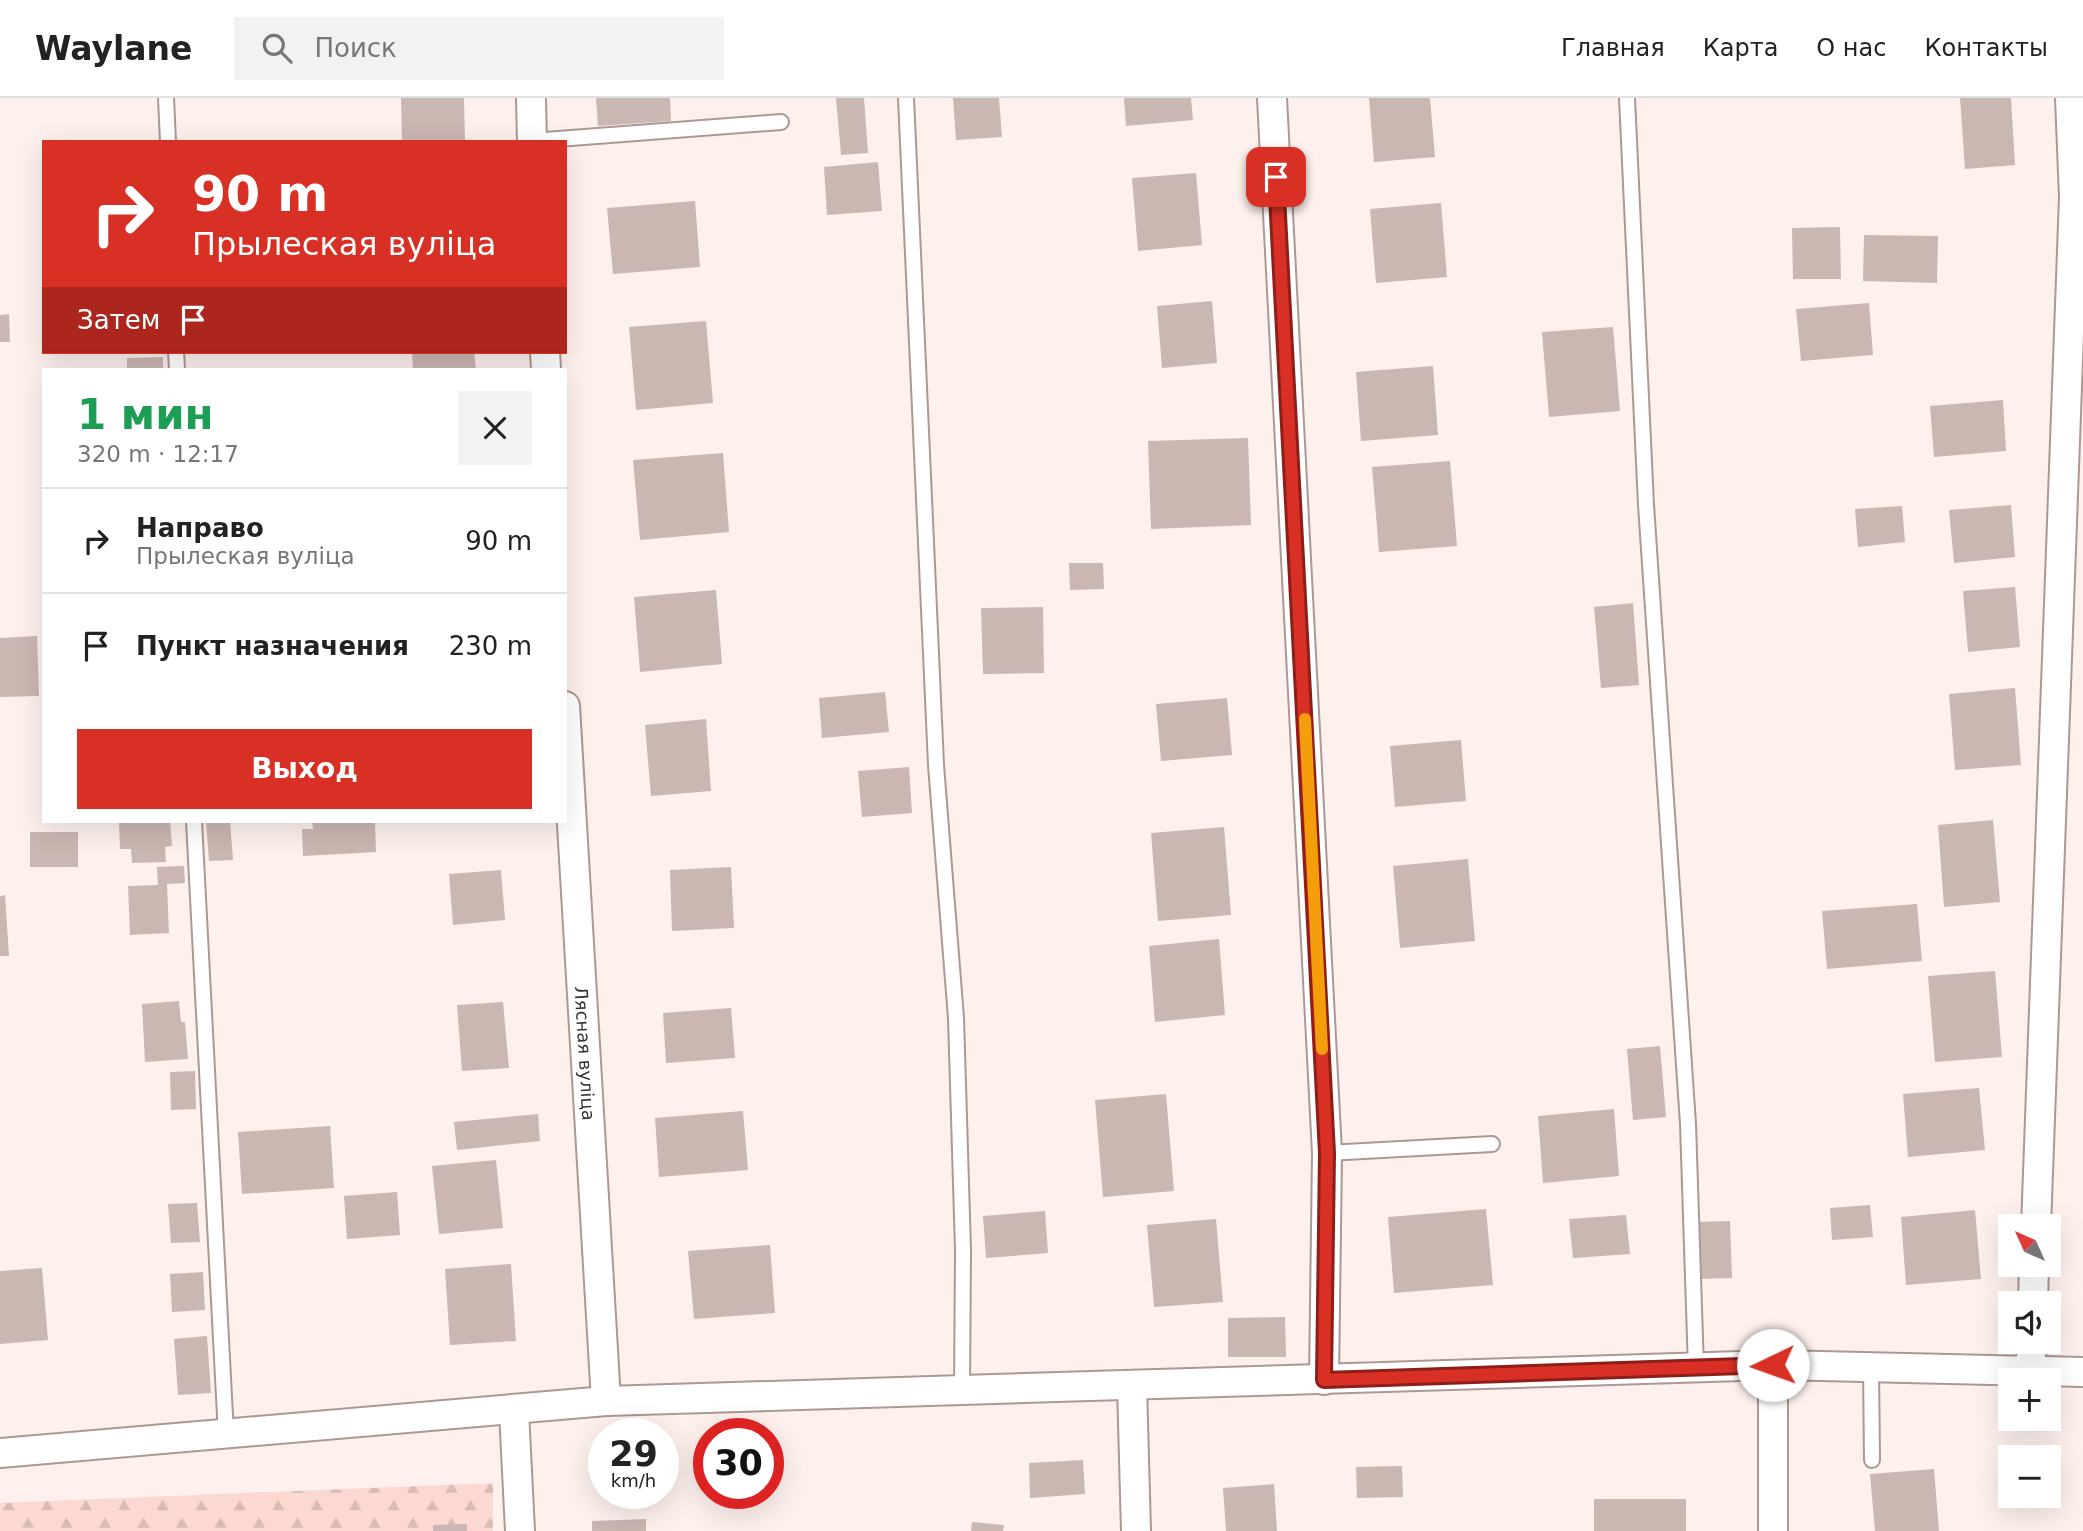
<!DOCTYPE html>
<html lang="ru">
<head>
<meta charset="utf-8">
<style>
	:root { --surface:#fff; --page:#f2f2f2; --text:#222; --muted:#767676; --line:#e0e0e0; --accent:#d93025 }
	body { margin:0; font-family:"DejaVu Sans",sans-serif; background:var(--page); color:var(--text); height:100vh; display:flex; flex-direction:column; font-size:26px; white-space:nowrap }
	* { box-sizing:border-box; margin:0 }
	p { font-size:23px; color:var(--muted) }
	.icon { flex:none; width:38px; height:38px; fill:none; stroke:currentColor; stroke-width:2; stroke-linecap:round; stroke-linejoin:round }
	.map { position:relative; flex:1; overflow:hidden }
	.panel { position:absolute; left:42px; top:270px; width:525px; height:455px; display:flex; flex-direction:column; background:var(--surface); border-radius:0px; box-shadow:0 7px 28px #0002 }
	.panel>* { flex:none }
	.guide { position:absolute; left:42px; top:42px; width:525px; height:214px; border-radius:0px; box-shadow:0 7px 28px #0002; background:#d93025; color:#fff; overflow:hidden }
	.needle { width:46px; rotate:315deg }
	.fabs { position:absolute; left:1998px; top:1116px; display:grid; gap:14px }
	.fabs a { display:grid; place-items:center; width:63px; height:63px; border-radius:0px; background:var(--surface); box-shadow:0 7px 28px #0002; font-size:35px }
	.speed { position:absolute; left:588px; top:1320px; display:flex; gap:14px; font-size:35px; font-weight:700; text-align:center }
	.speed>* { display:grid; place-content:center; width:91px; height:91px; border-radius:50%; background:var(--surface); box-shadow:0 7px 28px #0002; line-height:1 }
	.speed small { font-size:18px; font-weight:400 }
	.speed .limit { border:10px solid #d22; background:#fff; color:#111 }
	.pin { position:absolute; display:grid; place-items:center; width:60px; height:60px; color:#fff; margin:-30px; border-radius:14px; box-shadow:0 4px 10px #0006 }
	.me { position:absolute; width:77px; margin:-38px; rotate:267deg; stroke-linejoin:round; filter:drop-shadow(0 0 5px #0008) }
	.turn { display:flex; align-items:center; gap:24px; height:147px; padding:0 35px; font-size:32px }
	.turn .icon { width:91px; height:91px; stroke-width:2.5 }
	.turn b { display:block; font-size:49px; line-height:60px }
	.then { display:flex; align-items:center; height:66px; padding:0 35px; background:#0003; gap:14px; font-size:26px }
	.round { display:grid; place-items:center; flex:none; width:74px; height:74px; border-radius:0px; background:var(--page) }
	.head { display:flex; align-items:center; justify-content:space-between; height:119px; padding:0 35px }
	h1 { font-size:42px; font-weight:700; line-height:52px; color:#1e9e55 }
	.cta { display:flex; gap:14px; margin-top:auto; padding:14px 35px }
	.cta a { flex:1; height:80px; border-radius:0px; background:var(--accent); color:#fff; font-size:28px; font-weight:700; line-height:80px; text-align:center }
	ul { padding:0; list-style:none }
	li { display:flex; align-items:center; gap:21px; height:105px; padding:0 35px; border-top:2px solid var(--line) }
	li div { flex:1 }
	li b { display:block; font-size:26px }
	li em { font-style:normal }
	header { display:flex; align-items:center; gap:42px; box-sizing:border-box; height:98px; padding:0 35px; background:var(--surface); border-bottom:2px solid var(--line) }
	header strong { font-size:33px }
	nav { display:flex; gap:38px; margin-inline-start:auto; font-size:24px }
	.search { width:490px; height:63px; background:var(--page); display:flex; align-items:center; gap:18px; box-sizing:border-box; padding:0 24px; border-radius:0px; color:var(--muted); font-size:26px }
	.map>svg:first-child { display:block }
	.forest { fill:url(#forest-firs) }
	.building { fill:#cbb7b2 }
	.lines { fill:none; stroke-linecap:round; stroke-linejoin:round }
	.service-casing { stroke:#ac9894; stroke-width:18 }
	.minor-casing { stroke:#ac9894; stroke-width:32 }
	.service { stroke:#fff; stroke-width:14 }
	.minor { stroke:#fff; stroke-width:28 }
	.route-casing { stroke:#8d1f18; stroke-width:18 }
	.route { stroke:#d93025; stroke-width:12 }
	.slow { stroke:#f59e0b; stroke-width:12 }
	.labels { text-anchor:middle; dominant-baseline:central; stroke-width:5; stroke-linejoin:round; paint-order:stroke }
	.street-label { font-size:18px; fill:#39312f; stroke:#fdf0ed }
</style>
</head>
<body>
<header>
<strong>Waylane</strong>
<div class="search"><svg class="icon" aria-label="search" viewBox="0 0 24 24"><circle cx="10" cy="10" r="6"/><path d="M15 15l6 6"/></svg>Поиск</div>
<nav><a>Главная</a><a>Карта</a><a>О нас</a><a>Контакты</a></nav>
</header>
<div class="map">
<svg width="2083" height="1433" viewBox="0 0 2083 1433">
	<defs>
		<pattern id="forest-firs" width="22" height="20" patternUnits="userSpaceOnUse" patternTransform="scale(1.75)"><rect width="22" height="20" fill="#fbd9d1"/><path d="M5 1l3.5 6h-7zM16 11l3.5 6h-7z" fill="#d8bbb4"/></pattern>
	</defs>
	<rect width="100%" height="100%" fill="#fdf0ed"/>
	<path class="forest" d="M493 1385V1433H0V1405Z"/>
	<path class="building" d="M401 0H464L465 44H402Z
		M596 0H670L671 23 598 28Z
		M836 0H864L868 55 841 57Z
		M953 0H999L1002 39 956 42Z
		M1124 0H1191L1193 22 1126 28Z
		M1369 0H1430L1435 59 1374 64Z
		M1960 0H2011L2015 67 1965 71Z
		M878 64 882 113 827 117 824 69Z
		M1196 75 1202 147 1138 153 1132 80Z
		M695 103 700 169 613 176 607 110Z
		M1441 105 1447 179 1376 185 1370 111Z
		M1840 129 1841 181H1793L1792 130Z
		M1864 137 1938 138 1937 185 1863 183Z
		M1212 203 1217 265 1162 270 1157 208Z
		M1869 205 1873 257 1801 263 1796 211Z
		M9 216 10 244H0V217Z
		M706 223 713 305 636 312 629 229Z
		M1613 229 1620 313 1549 319 1542 234Z
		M412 254H474L476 271H413Z
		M163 259V271H127V260Z
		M1433 268 1438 337 1361 343 1356 274Z
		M2003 302 2006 353 1934 359 1930 308Z
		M1248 340 1251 427 1151 431 1148 343Z
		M723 355 729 434 640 442 633 362Z
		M1450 363 1457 448 1379 454 1372 369Z
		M2011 407 2015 459 1954 465 1949 412Z
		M1902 408 1905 444 1858 449 1855 411Z
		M1069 465H1103L1104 491 1070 492Z
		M2015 489 2020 549 1968 554 1963 493Z
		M716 492 722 566 640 574 634 499Z
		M1633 505 1639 587 1601 590 1594 509Z
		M1043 509 1044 575 983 576 981 510Z
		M37 538 39 598 0 599V540Z
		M2015 590 2021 667 1955 672 1949 596Z
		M885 594 889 634 822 640 819 600Z
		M1227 600 1232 657 1161 663 1156 606Z
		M706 621 711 693 651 698 645 627Z
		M1461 642 1466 703 1395 709 1390 648Z
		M909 669 912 715 862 719 858 673Z
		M1993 722 2000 804 1944 809 1938 727Z
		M119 723H170L172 748 165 749 166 764 132 765 131 751H120Z
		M206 723H230L233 762 209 763Z
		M312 723H375L376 754 303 758 302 731H313Z
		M1224 729 1231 817 1158 823 1151 735Z
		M30 734H78V769H30Z
		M1468 761 1475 843 1400 850 1393 768Z
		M184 768 185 785 167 786 169 835 130 837 128 788 158 787 157 769Z
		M731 769 734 830 672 833 670 772Z
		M501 772 505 822 453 827 449 776Z
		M5 797 9 858H0V798Z
		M1917 806 1922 863 1827 871 1822 813Z
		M1219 841 1225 917 1155 924 1149 848Z
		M1995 873 2002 959 1935 964 1928 878Z
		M179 903 181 924H185L188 961 145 964 142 906Z
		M503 904 509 970 462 973 457 907Z
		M731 910 735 960 666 965 663 915Z
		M1660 948 1666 1019 1633 1022 1627 951Z
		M195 973 196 1011 171 1012 170 974Z
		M1979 990 1985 1052 1908 1059 1903 996Z
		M1166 996 1174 1093 1103 1099 1095 1002Z
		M1614 1011 1619 1078 1543 1085 1538 1018Z
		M743 1013 748 1072 659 1079 655 1020Z
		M538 1016 540 1043 457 1052 454 1024Z
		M330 1028 334 1090 242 1096 238 1034Z
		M496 1062 503 1130 439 1136 432 1068Z
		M397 1094 400 1137 347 1141 344 1098Z
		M197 1105 200 1144 171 1145 168 1106Z
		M1870 1107 1873 1139 1832 1142 1830 1110Z
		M1486 1111 1493 1187 1394 1195 1388 1119Z
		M1975 1112 1981 1181 1906 1187 1901 1119Z
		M1045 1113 1048 1155 986 1160 983 1118Z
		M1626 1117 1630 1156 1573 1160 1569 1121Z
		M1216 1121 1223 1204 1154 1209 1147 1127Z
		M1730 1123 1732 1180 1698 1181 1696 1124Z
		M770 1147 775 1215 694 1221 688 1153Z
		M511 1166 516 1243 450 1247 445 1171Z
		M42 1170 48 1242 0 1246V1173Z
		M203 1174 205 1212 172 1214 170 1176Z
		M1285 1219 1286 1259H1228V1220Z
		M207 1238 211 1295 178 1297 174 1241Z
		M1083 1362 1085 1396 1030 1400 1029 1365Z
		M1402 1368 1403 1399 1357 1400 1356 1369Z
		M1934 1371 1939 1433H1875L1870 1376Z
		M1274 1386 1277 1433H1226L1223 1390Z
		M1594 1401H1686V1433H1594Z
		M646 1421V1433H592V1423Z
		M972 1424 1004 1427 1003 1433H971Z
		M467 1426V1433H433V1427Z"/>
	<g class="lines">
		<defs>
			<path id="service" d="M166 0 168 44
				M906 0 936 667 956 920 963 1152 962 1293
				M1627 0 1646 407 1688 1026 1696 1271
				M532 43 781 24
				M176 254 177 271
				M194 723 226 1337
				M1327 1055 1492 1046
				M1871 1270 1872 1362"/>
			<g id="minor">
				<path d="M531 0 532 44"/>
				<path d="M1272 0 1327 1055 1324 1282"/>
				<path d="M545 254 546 271"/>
				<path id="s1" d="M565 608 606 1303"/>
				<path d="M2036 1129 2074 99 2070 0"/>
				<path d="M2033 1206 2034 1167"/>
				<path d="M2030 1274 2032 1244"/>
				<path d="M1132 1288 1136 1433"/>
				<path d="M514 1313 520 1433"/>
				<path d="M0 1355 606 1303 1773 1267 2083 1274"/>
				<path d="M1773 1433V1267"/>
			</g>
		</defs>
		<use href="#service" class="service-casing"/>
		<use href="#minor" class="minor-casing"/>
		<use href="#service" class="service"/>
		<use href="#minor" class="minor"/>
	</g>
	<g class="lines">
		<defs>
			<path id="route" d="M1276 79 1327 1055 1324 1282 1773 1267"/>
		</defs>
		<use href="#route" class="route-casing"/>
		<use href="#route" class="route"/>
		<path class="slow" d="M1305 621 1322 951"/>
	</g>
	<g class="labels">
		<g class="street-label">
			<text stroke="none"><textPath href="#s1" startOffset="348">Лясная вуліца</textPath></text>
		</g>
	</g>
</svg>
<div class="fabs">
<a><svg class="needle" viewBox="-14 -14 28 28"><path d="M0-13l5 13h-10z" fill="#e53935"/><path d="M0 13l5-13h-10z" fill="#767676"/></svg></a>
<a><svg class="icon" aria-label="sound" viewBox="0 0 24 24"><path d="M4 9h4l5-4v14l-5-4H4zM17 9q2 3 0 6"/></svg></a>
<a>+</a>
<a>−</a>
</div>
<div class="speed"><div>29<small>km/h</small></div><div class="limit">30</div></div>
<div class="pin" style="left:1276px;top:79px;background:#d93025"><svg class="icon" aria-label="arrive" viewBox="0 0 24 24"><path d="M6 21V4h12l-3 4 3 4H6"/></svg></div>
<svg class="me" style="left:1773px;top:1267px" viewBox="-20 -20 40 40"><circle r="19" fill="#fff"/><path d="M0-13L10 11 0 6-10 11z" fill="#d93025"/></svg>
<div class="guide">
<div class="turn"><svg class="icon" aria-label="right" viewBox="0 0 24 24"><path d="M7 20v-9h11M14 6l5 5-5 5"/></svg><div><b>90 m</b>Прылеская вуліца</div></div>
<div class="then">Затем<svg class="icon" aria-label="arrive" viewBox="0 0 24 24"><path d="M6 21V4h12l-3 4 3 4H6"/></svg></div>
</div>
<section class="panel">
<div class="head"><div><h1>1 мин</h1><p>320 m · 12:17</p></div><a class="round"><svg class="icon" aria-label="close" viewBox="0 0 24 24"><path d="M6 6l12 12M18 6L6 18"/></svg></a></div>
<ul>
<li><svg class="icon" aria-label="right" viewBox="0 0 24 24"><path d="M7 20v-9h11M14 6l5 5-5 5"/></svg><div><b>Направо</b><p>Прылеская вуліца</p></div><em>90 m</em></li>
<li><svg class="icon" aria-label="arrive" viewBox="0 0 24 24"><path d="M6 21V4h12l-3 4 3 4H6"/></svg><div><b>Пункт назначения</b></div><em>230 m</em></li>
</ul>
<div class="cta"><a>Выход</a></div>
</section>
</div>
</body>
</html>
